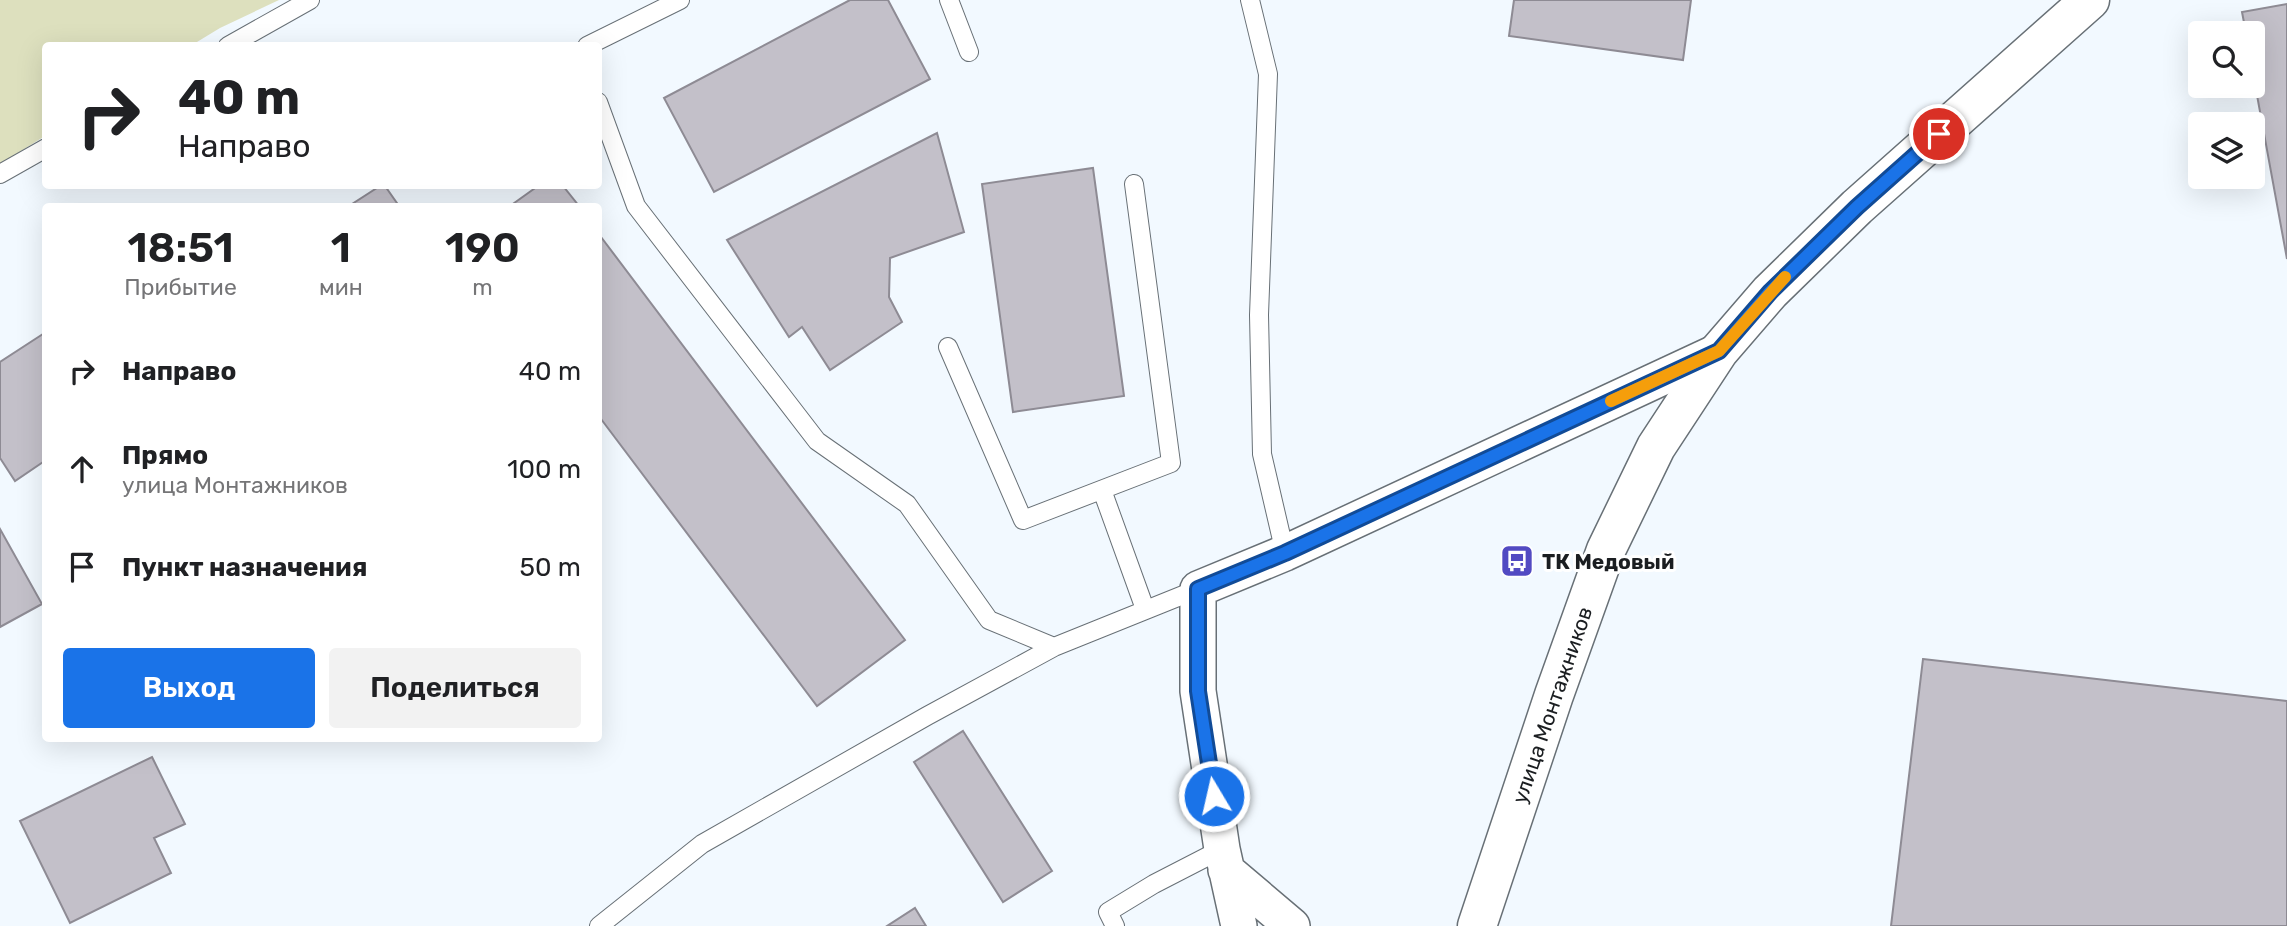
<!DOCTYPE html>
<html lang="ru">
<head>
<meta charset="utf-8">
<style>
	:root { --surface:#fff; --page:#f2f2f2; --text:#202124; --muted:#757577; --accent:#1a73e8 }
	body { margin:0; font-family:Rubik,sans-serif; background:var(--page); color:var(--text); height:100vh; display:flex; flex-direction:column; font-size:26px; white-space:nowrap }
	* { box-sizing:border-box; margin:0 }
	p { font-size:23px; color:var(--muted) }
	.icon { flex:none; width:38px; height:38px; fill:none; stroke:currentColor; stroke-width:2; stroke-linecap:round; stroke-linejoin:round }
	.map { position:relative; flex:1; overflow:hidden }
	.drawer { position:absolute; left:42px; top:203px; width:560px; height:539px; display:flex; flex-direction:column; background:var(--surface); border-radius:7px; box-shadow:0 7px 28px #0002 }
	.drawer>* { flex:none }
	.guide { position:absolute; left:42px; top:42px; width:560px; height:147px; border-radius:7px; box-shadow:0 7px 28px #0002; background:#fff; color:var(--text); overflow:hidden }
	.controls { position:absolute; left:2188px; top:21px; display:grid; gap:14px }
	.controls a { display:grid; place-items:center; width:77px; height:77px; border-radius:7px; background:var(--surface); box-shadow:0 7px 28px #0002; font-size:35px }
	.pin { position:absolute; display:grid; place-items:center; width:60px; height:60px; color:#fff; margin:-30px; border:4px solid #fff; border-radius:50%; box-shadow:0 2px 7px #0007 }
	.me { position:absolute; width:77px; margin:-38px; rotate:351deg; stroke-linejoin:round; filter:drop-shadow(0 0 5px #0008) }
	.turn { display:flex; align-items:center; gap:24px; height:147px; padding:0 21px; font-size:32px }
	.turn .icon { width:91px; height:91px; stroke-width:2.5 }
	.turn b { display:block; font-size:49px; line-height:60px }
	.eta { display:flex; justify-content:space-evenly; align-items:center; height:119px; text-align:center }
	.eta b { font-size:42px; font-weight:600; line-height:49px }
	.cta { display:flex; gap:14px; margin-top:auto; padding:14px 21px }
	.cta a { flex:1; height:80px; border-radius:7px; background:var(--accent); color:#fff; font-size:28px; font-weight:600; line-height:80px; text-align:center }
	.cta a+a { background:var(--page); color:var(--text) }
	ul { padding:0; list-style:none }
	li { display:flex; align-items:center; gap:21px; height:98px; padding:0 21px }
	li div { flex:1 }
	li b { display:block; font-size:26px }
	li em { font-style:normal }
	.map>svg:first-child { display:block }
	.green { fill:#dde0be }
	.building { fill:#c3c0c9; stroke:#8e8b94; stroke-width:2 }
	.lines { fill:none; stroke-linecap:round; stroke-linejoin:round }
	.service-casing { stroke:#687076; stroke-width:20 }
	.minor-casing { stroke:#687076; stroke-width:38 }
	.secondary-casing { stroke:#687076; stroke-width:41 }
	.service { stroke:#fff; stroke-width:18 }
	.minor { stroke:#fff; stroke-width:35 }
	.secondary { stroke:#fff; stroke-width:38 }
	.route-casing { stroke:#114b97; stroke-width:18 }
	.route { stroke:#1a73e8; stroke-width:12 }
	.slow { stroke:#f59e0b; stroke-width:12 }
	.labels { text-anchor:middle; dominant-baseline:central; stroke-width:6; stroke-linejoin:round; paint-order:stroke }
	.poi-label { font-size:21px; font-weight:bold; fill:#1b1e21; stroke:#fff; text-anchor:start }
	.street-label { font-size:21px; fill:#1b1e21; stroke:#fff }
</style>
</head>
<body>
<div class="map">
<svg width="2287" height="926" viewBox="0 0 2287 926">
	<rect width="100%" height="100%" fill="#f2f9ff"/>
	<path class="green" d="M0 0H279L220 28 192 45 46 46 45 136 0 164Z"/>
	<path class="building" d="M850 0H888L930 79 714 192 664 98Z
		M1514 0H1691L1683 60 1509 36Z
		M2287 4V259L2252 68V33H2246L2242 12Z
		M937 133 964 232 890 258 889 297 902 322 830 370 802 327 789 337 727 240Z
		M1093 168 1124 396 1013 412 982 184Z
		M380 186H385L399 206H349Z
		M538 186H563L579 206H510Z
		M598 233 905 640 817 706 598 415Z
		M46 332V460L15 481 0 458V362Z
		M0 529 42 604 0 627Z
		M1923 659 2287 701V926H1891Z
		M963 731 1052 871 1003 902 914 762Z
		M152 757 185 824 154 838 171 873 70 923 20 821Z
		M915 908 926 926H887Z"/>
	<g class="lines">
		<defs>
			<path id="service" d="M949 0 969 52
				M1250 0 1268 74 1259 315 1262 454 1285 553
				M228 46 310 0
				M587 46 680 0
				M598 102 636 206 817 441 907 504 989 620 1054 647 1198 589
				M0 174 46 148
				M948 347 1023 520 1171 463 1134 184
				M1102 490 1145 609
				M599 926 702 844 927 716 1054 647
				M1115 926 1108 912 1154 884 1222 849"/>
			<path id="minor" d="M1226 870 1292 926
				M1239 926 1222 849 1198 691V589L1285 553 1719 351"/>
			<path id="secondary" d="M1477 926 1554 695 1606 550 1656 447 1719 351 1770 292 1857 207 2090 0"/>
		</defs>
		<use href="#service" class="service-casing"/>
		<use href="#minor" class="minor-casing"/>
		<use href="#secondary" class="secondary-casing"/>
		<use href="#service" class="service"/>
		<use href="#minor" class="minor"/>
		<use href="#secondary" class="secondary"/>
	</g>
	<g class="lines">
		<defs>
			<path id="route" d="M1214 796 1198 691V589L1285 553 1719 351 1770 292 1857 207 1939 134"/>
		</defs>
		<use href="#route" class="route-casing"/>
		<use href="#route" class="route"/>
		<path class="slow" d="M1611 401 1719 351 1785 277"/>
	</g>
	<defs>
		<symbol id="bus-square" viewBox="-11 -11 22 22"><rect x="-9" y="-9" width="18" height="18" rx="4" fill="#524ac2" stroke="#fff"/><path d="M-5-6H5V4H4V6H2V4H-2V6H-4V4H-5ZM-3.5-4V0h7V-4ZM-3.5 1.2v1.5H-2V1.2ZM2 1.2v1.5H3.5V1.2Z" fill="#fff"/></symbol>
	</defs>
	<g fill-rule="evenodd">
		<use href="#bus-square" x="1498" y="542" width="38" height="38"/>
	</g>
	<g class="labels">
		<g class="poi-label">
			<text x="1542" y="561">ТК Медовый</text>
		</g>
		<g class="street-label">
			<text transform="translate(1552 705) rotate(-71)">улица Монтажников</text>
		</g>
	</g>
</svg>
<div class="controls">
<a><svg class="icon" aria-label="search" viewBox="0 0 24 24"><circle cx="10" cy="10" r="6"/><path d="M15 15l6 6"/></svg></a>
<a><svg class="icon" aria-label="layers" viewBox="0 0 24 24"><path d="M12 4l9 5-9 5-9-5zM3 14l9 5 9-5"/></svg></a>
</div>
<div class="pin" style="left:1939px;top:134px;background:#d93025"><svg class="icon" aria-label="arrive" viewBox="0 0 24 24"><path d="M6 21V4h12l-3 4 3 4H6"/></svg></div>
<svg class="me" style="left:1214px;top:796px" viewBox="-20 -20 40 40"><circle r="17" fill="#1a73e8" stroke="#fff" stroke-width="3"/><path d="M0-11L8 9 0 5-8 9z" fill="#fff"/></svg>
<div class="guide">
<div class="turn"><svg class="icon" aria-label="right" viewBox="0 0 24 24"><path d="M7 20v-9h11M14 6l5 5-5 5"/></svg><div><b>40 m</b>Направо</div></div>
</div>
<section class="drawer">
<div class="eta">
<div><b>18:51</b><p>Прибытие</p></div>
<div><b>1</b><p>мин</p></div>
<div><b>190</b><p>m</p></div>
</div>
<ul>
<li><svg class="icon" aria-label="right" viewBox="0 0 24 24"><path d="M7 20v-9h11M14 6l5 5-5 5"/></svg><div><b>Направо</b></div><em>40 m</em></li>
<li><svg class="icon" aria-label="ahead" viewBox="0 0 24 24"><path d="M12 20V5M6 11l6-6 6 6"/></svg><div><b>Прямо</b><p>улица Монтажников</p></div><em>100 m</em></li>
<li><svg class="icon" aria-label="arrive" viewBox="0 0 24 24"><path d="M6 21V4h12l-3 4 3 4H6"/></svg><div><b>Пункт назначения</b></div><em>50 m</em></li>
</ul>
<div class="cta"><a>Выход</a><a>Поделиться</a></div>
</section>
</div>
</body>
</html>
